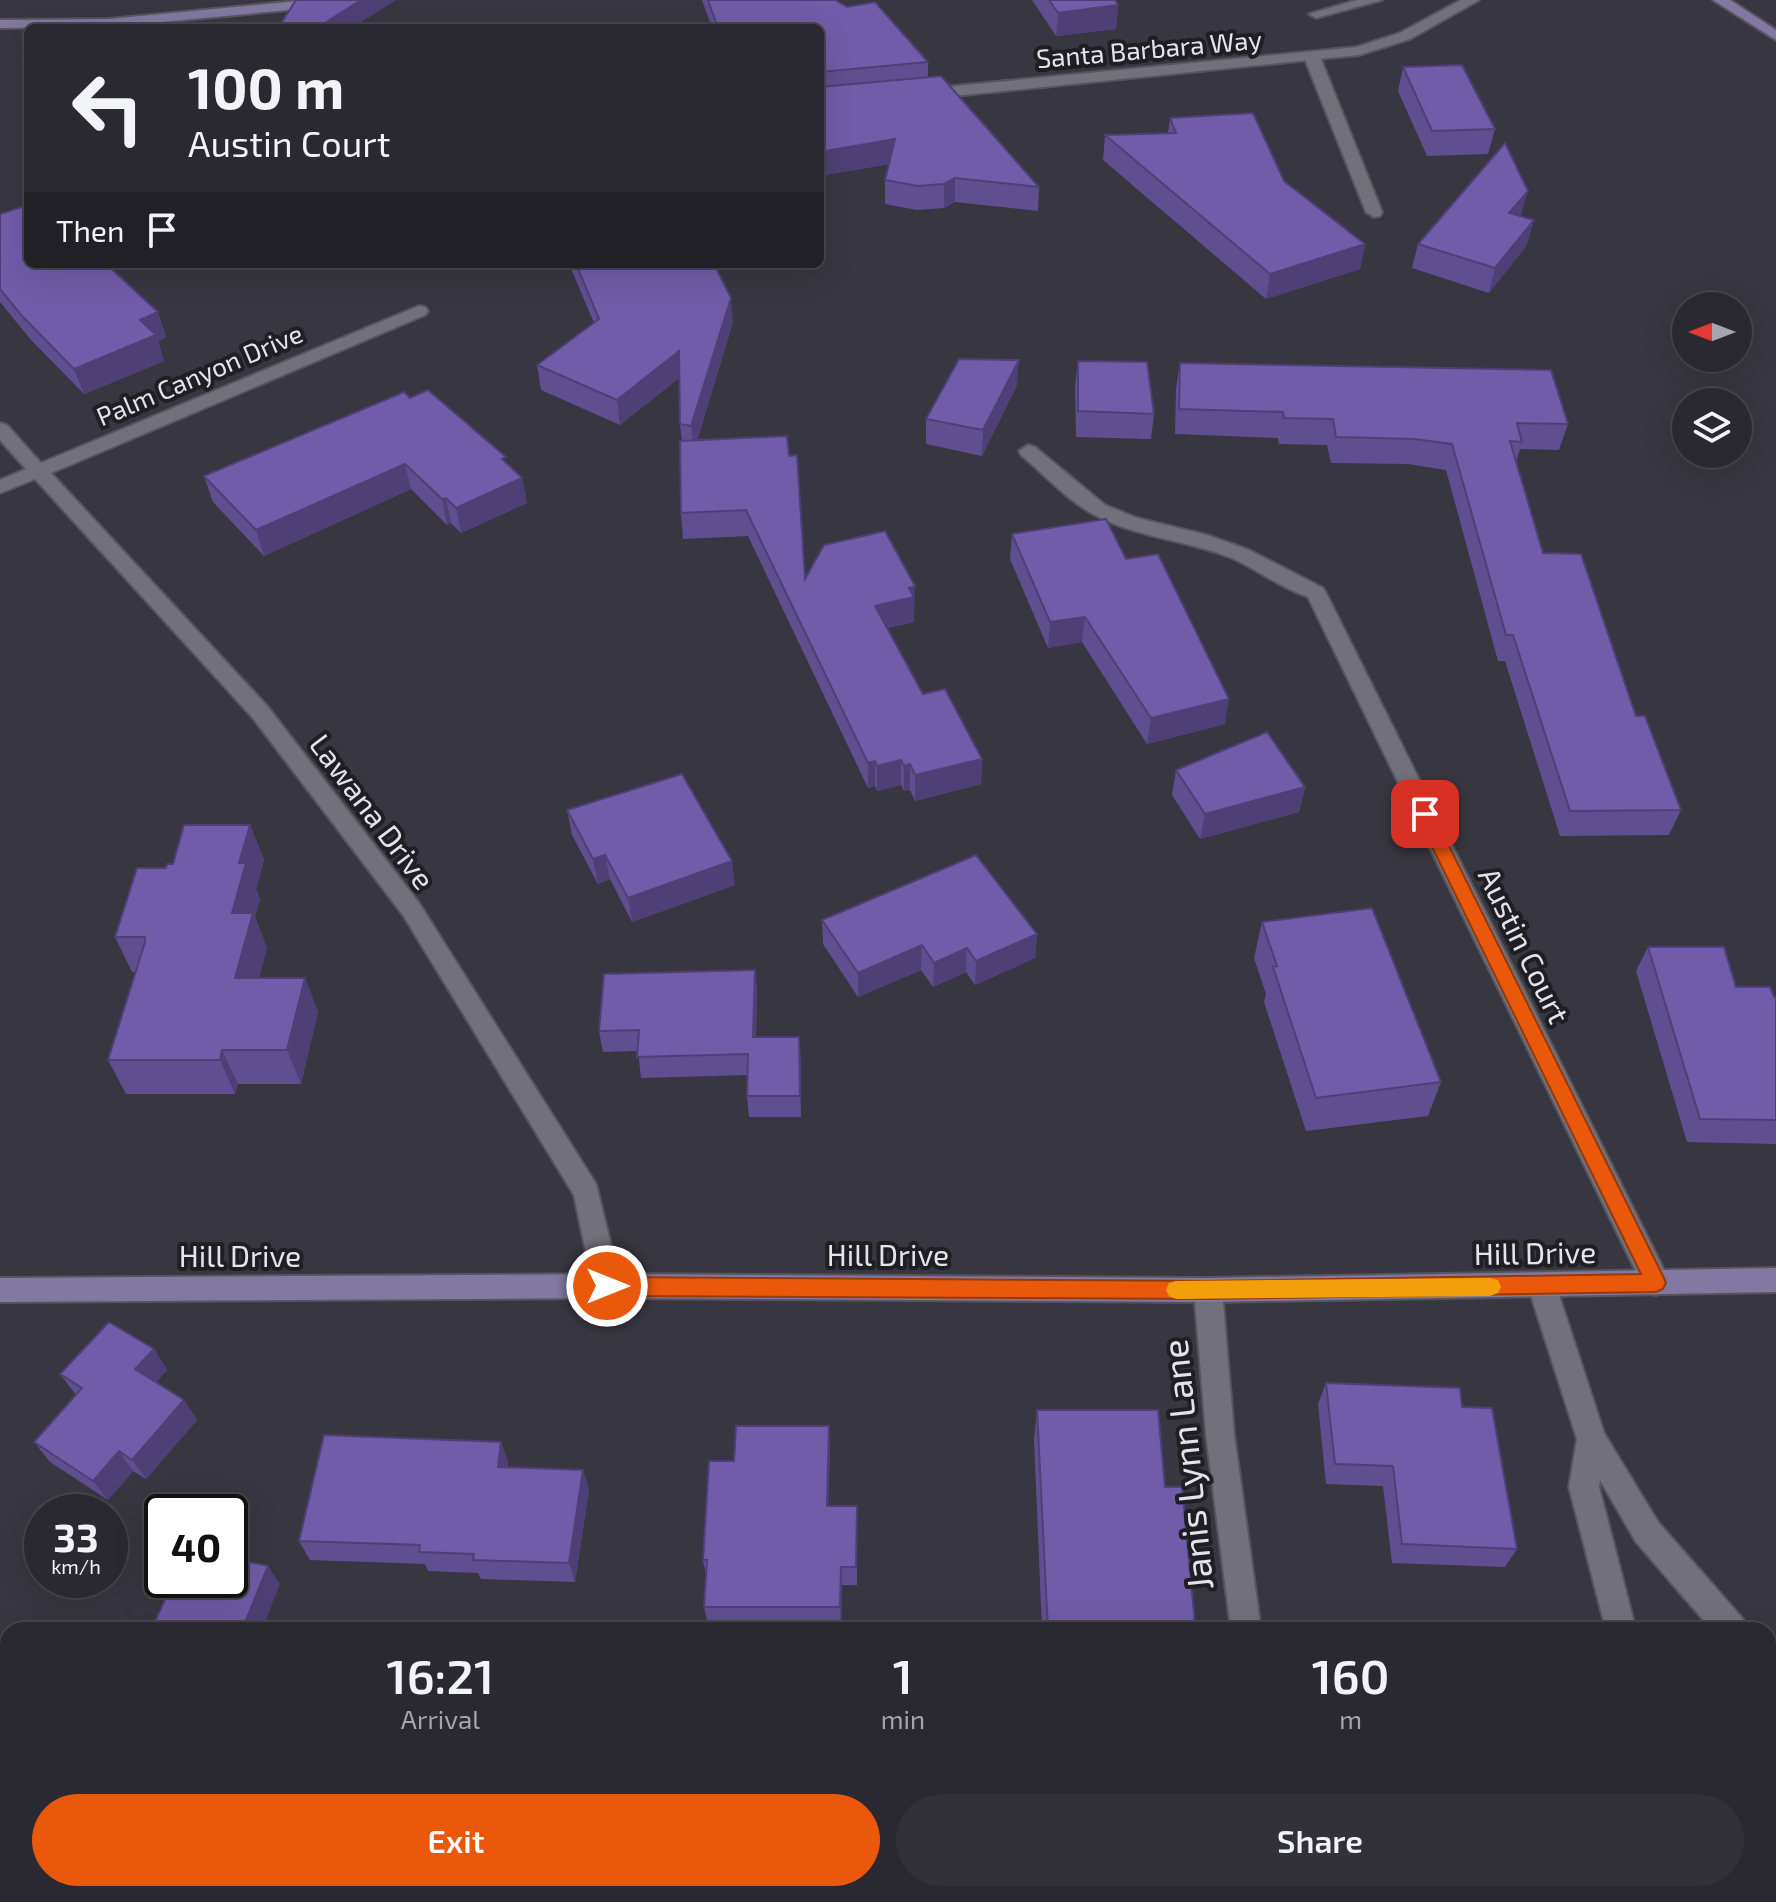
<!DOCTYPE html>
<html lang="en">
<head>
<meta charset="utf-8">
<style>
	:root { --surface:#2a2830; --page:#323038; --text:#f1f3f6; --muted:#a5a6ab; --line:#46444c; --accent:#ea580c }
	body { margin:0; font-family:"Exo 2",sans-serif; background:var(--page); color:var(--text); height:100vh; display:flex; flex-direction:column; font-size:30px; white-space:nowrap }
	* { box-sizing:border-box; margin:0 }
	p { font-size:26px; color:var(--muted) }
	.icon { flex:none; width:44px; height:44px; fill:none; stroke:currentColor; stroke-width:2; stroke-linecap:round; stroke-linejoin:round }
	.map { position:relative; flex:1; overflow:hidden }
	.drawer { position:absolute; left:0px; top:1622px; width:1776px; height:280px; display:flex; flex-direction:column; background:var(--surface); border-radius:24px 24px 0 0; box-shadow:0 8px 32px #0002,0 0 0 2px var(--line) }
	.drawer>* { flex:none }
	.guide { position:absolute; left:24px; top:24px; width:800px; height:244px; border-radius:12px; box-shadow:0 8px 32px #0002,0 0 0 2px var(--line); background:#2a2830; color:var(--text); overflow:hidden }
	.needle { width:52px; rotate:270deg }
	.controls { position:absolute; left:1672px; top:292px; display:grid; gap:16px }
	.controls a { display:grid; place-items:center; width:80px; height:80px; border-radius:50%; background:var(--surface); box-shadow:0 8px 32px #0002,0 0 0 2px var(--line); font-size:40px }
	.speed { position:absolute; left:24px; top:1494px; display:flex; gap:16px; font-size:40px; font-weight:700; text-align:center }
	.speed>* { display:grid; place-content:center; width:104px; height:104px; border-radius:50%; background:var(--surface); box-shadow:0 8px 32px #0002,0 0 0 2px var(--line); line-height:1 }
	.speed small { font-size:20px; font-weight:400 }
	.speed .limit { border:4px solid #111; border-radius:12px; background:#fff; color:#111 }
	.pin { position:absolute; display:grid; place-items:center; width:68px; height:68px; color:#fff; margin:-34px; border-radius:16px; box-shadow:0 4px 12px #0006 }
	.me { position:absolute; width:88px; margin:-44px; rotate:90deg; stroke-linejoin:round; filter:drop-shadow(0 0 6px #0008) }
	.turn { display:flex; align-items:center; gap:28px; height:168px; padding:0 32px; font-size:36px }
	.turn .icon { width:104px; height:104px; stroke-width:2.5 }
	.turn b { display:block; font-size:56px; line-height:68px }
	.then { display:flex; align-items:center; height:76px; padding:0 32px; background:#0003; gap:16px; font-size:30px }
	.eta { display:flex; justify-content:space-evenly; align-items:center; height:136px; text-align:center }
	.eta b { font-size:48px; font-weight:600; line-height:56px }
	.cta { display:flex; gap:16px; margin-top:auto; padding:16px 32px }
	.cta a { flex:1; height:92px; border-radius:48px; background:var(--accent); color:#fff; font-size:32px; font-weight:600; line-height:92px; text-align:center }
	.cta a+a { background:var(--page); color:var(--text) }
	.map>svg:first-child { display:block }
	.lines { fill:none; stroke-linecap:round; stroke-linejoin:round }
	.lane-casing { stroke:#56555e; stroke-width:4 }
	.street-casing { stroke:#56555e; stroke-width:4 }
	.secondary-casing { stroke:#56555e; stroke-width:4 }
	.lane { fill:#72707b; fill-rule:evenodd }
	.street { fill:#72707b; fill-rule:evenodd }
	.secondary { fill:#8278a1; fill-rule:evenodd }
	.wall { fill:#604f90 }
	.shaded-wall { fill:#4e4076 }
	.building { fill:#705ca8; stroke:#4e4076; stroke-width:2 }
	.route { fill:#ea580c; stroke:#983908; stroke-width:2 }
	.slow { fill:#f59e0b }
	.labels { text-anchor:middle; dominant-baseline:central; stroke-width:8; stroke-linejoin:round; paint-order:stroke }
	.far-street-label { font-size:26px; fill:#e4e3ea; stroke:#1f1e23 }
	.street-label { font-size:30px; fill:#e4e3ea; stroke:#1f1e23 }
	.near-street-label { font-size:36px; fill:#e4e3ea; stroke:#1f1e23 }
</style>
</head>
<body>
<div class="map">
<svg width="1776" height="1902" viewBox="0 0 1776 1902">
	<rect width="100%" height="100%" fill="#383640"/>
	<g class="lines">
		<defs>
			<path id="lane" d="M1357 0H1382L1316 18 1309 14Z
				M1312 52 1320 57 1382 212 1380 216 1374 217 1366 212 1304 57Z
				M1028 445 1035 447 1105 505 1137 518 1207 535 1249 550 1323 588 1326 593 1323 598C1303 603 1255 568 1234 559 1189 540 1136 538 1093 514 1067 500 1044 474 1021 455L1019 451Z
				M1542 1274 1552 1277 1556 1286 1604 1433 1658 1522 1743 1619 1747 1630H1712L1636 1542 1600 1480 1599 1487 1636 1630H1606L1569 1487 1577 1439 1528 1286 1532 1277Z
				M1768 1646 1776 1650V1684L1768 1680Z
				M1672 1894H1706L1708 1902H1674Z"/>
			<path id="street" d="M1461 0H1479L1410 39 1359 55 924 99 916 94 924 89 1357 47 1400 33Z
				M419 306 425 307 428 311 425 315 51 473 268 707 419 903 596 1184 621 1286 617 1295 607 1298 597 1295 593 1286 574 1195 403 915 252 717 35 479 0 493V480L26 469 0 440V423L7 425 41 463Z
				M1316 586 1326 593 1666 1274 1670 1283 1666 1292 1656 1295 1646 1292 1306 593Z
				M1208 1278 1218 1281 1222 1290 1234 1434 1261 1630H1231L1206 1434 1194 1290 1198 1281Z
				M1264 1894H1298L1299 1902H1265Z"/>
			<path id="secondary" d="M308 0H361L354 4 108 27 0 28V20L108 19Z
				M1713 0H1730L1776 30V40Z
				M1776 1268V1292L1208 1302 607 1298 0 1302V1278L607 1274 1208 1278Z"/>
		</defs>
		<use href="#lane" class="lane-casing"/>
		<use href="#street" class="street-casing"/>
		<use href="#secondary" class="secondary-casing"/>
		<use href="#lane" class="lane"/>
		<use href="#street" class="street"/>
		<use href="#secondary" class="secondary"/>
	</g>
	<path class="wall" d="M702 0H835L928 62V78L1039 187 1038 211 955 202 944 208 917 210 885 204V180L889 164 820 176V28H712Z
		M1032 0H1115L1118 5 1116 29 1056 36Z
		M1403 67 1495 129 1488 154 1427 156 1398 91Z
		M1170 118 1284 181 1365 244 1360 269 1266 299 1103 160 1105 135 1168 133Z
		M0 214 158 312 166 337 158 341 164 361 84 394 32 341 0 302Z
		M1521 215 1520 216 1527 245 1489 293 1412 268 1418 244Z
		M569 264H714L733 322 697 441 789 456 805 579 914 612V622L887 628 923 694 982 759 981 784 915 801 910 790 904 791 901 785 877 791 875 786 868 788 748 536 683 539 681 513 682 441 680 424 679 378 620 425 541 390 537 365 594 323Z
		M1078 361 1154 414 1151 439 1076 437 1075 386Z
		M1180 363 1568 424 1559 450 1520 449 1516 462 1543 553 1636 716 1681 810 1669 835 1560 836 1505 661H1498L1446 470 1408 464 1331 463 1327 445 1279 444 1278 438 1175 434 1176 388Z
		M1017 385 982 456 926 444V419Z
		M410 398 507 464 522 478 527 503 461 533 451 523 447 525 411 489 264 556 213 502 204 476Z
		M1012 534 1126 559 1225 724 1147 744 1082 642 1048 648 1010 559Z
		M1176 770 1305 787 1299 812 1200 839 1172 795Z
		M567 810 735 885 632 922 610 879 598 884 572 835Z
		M250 825 264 860 256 889 260 899 255 917 267 948 259 978H305L318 1012 301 1084H238L235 1094H126L108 1060 136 972H132L115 937 166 868Z
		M822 920 1037 934 1035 958 975 985 966 972 933 987 921 970 858 997 823 944Z
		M1262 922 1441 1082 1428 1116 1306 1131 1264 1002 1266 994 1254 958Z
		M1648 947 1736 987 1776 997V1144L1687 1142 1636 971Z
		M755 970 757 991 756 1037 801 1059V1117H749L747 1096 748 1075 641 1078 638 1051 603 1052 599 1031Z
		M154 1349 167 1370 156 1382 184 1400 197 1420 146 1479 133 1471 108 1500 50 1462 34 1442 76 1395 60 1374Z
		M1326 1383 1462 1407 1517 1549 1505 1567 1392 1563 1383 1486 1326 1484 1318 1404Z
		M1037 1410 1165 1487 1195 1624 1193 1630H1042L1034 1439Z
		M501 1442 508 1462V1467L583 1470 589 1490 575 1582 481 1579 478 1573 428 1571 425 1564 310 1560 299 1541Z
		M830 1446 828 1506 857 1525V1585H842L841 1625H708L704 1607 706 1576 703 1560 734 1461Z
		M1776 1778V1863L1768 1857V1790Z
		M1061 1894H1211L1212 1902H1061Z"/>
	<path class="shaded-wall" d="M361 0H396L352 28H317Z
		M1118 5 1116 29 1056 36 1058 13Z
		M895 139V163L820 176V152Z
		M955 178V202L944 208V184Z
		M1528 191 1521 215 1502 237 1509 213Z
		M1534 220 1527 245 1489 293 1495 268Z
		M1365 244 1360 269 1266 299 1270 274Z
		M731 298 733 322 694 451 691 426Z
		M158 312 166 337 158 341 164 361 84 394 74 369 140 320Z
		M679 351 681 376 620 425 617 400Z
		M1019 360 1017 385 982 456 983 430Z
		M405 464 411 489 264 556 256 530Z
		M522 478 527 503 461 533 456 508Z
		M446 498 451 523 447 525 442 499Z
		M915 586 914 622 875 631V606L909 588Z
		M1085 617 1082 642 1048 648 1050 622Z
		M1229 699 1225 724 1147 744 1151 718Z
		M982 759 981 784 915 801V775Z
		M901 760V785L877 791V766Z
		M875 761V786L868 788V763Z
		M910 764V790L904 791V766Z
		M1305 787 1299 812 1200 839 1205 814Z
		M250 825 264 860 256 889 260 899 255 917 267 948 250 1013 235 978 232 913 239 863Z
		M605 855 610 879 598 884 593 859Z
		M732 861 735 885 632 922 628 898Z
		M1037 934 1035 958 975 985 976 961Z
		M922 945 921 970 858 997V973Z
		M967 948 966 972 933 987 934 963Z
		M755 970 757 991 755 1059 753 1037Z
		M305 978 318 1012 301 1084 287 1050Z
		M799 1037 801 1059V1117L800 1096Z
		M222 1050 238 1084 235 1094 220 1060Z
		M154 1349 167 1370 149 1390 135 1369Z
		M184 1400 197 1420 146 1479 132 1460Z
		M829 1426 830 1446 828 1525 827 1506Z
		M501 1442 508 1462 505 1487 498 1467Z
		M119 1451 133 1471 108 1500 93 1481Z
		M583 1470 589 1490 575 1582 569 1563Z
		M268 1566 280 1584 262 1630H242Z
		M841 1567 842 1585 841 1625 840 1607Z"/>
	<path class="building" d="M296 0H361L317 28H278Z
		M708 0H835L847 7 875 2 928 62 820 72V28H718Z
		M1049 0H1115L1118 5 1058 13Z
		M1462 65 1495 129 1432 131 1403 67Z
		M941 76 1039 187 955 178 944 184 918 186 885 180 895 139 820 152V87Z
		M1253 113 1284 181 1365 244 1270 274 1105 135 1176 133 1170 118Z
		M1505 143 1528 191 1509 213 1534 220 1495 268 1418 244Z
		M28 205V264H106L158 312 140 320 156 335 74 369 22 316 0 289V214Z
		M576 264H714L731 298 691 426 680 424 679 351 617 400 537 365 599 319Z
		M959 359 1019 360 983 430 926 419Z
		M1078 361 1147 362 1154 414 1078 411Z
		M1180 363 1551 370 1568 424 1517 423 1522 442 1510 441 1543 553 1581 554 1636 716H1645L1681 810 1570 811 1513 635H1506L1452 444 1414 439 1336 437 1333 419 1284 418 1283 412 1179 409Z
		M428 390 506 457 502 459 522 478 456 508 446 498 442 499 405 464 256 530 204 476 404 392 410 398Z
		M787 436 789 456 797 455 805 579 824 545 885 531 915 586 909 588 914 597 875 606 923 694 945 689 982 759 915 775 910 764 904 766 901 760 877 766 875 761 868 763 746 510 681 513 680 441Z
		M1106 519 1126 559 1158 554 1229 699 1151 718 1085 617 1050 622 1012 534Z
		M1267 732 1305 787 1205 814 1176 770Z
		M682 774 732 861 628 898 605 855 593 859 567 810Z
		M184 825H250L239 863H246L232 913H253L235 978H305L287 1050H222L220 1060H108L145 942V937H115L137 868H166L167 864H173Z
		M976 855 1037 934 976 961 967 948 934 963 922 945 858 973 822 920Z
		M1372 908 1441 1082 1316 1098 1273 967 1277 966 1262 922Z
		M1648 947H1724L1736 987H1770L1774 997H1776V1120L1700 1119Z
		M755 970 753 1037H799L800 1096H747L748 1054 637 1057 639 1030 599 1031 604 974Z
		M109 1322 154 1349 135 1369 184 1400 132 1460 119 1451 93 1481 34 1442 82 1388 60 1374Z
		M1326 1383 1460 1388 1462 1407 1492 1408 1517 1549 1402 1544 1393 1466 1335 1464Z
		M1037 1410H1158L1165 1487H1182L1195 1624H1180V1630H1048Z
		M736 1426H829L827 1506H857L856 1567H841L840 1607H704L707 1560H703L709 1461H734Z
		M324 1435 501 1442 498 1467 583 1470 569 1563 473 1560 474 1554 419 1552 420 1545 299 1541Z
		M230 1558 268 1566 242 1630H151L174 1580H230Z
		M1776 1796V1820L1768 1813V1808Z
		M1067 1894H1211L1212 1902H1067Z"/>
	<path class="route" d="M1425 808 1433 814 1663 1276 1666 1283 1663 1289 1656 1292 1208 1299 607 1296 600 1293 597 1286 600 1280 607 1277 1208 1281 1641 1274 1416 814Z"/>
	<path class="slow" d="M1490 1278 1498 1280 1501 1287 1498 1293 1490 1296 1176 1299 1169 1296 1166 1290 1169 1283 1176 1281Z"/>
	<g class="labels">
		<g class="far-street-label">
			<text transform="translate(1149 48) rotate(-5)">Santa Barbara Way</text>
			<text transform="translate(199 374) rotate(-23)">Palm Canyon Drive</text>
		</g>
		<g class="street-label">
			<text transform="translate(373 811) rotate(53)">Lawana Drive</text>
			<text transform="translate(1525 945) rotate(64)">Austin Court</text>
			<text transform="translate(1535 1252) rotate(-1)">Hill Drive</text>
			<text x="888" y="1254">Hill Drive</text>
			<text x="240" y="1255">Hill Drive</text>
		</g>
		<g class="near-street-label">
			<text transform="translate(1186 1465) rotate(-96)">Janis Lynn Lane</text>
		</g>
	</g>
</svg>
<div class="controls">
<a><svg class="needle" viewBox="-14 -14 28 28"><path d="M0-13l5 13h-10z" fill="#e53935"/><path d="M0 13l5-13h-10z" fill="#a5a6ab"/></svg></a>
<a><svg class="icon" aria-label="layers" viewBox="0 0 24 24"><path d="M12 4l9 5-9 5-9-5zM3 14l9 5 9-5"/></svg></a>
</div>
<div class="speed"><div>33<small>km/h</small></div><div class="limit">40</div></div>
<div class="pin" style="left:1425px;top:814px;background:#d93025"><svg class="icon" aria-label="arrive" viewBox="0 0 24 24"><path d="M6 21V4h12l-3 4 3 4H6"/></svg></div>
<svg class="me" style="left:607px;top:1286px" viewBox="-20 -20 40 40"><circle r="17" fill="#ea580c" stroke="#fff" stroke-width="3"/><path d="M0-11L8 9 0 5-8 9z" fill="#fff"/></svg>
<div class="guide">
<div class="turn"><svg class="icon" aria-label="left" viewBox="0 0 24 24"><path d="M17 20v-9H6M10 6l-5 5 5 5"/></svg><div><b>100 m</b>Austin Court</div></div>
<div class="then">Then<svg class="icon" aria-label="arrive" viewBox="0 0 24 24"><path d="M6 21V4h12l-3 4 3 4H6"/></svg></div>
</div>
<section class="drawer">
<div class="eta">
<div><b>16:21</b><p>Arrival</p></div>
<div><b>1</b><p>min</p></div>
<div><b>160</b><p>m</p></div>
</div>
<div class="cta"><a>Exit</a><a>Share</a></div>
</section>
</div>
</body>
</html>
